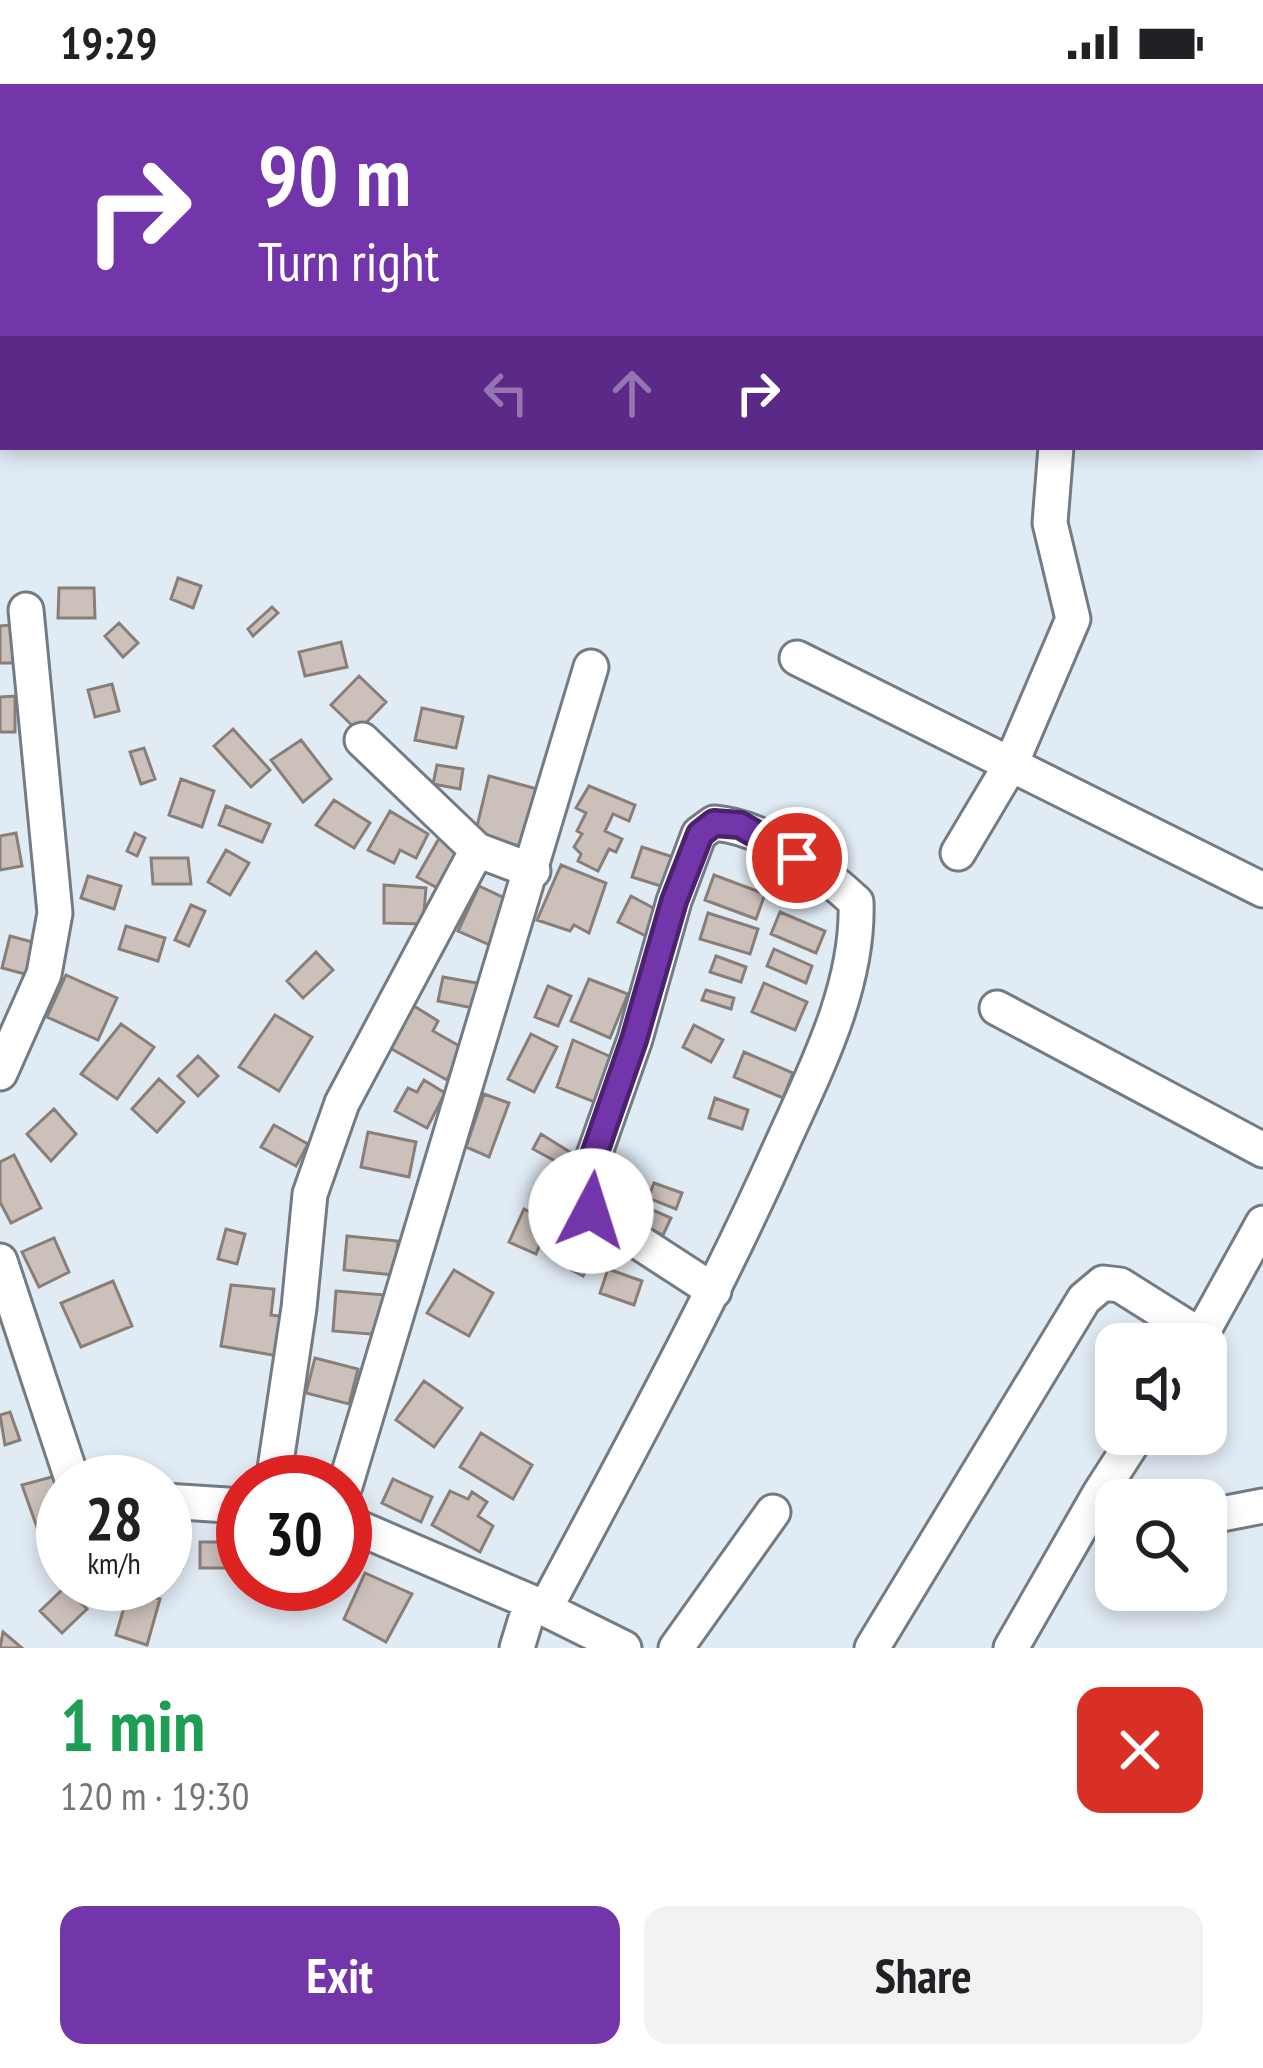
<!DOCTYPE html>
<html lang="en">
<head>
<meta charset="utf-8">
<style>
	:root { --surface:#fff; --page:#f2f2f2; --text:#202124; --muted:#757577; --accent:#7235aa }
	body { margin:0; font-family:"PT Sans Narrow",sans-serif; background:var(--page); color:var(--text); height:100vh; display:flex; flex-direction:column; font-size:45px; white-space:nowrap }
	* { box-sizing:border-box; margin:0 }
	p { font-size:39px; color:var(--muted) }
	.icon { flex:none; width:66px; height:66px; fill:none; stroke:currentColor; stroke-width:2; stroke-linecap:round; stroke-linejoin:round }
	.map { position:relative; height:1564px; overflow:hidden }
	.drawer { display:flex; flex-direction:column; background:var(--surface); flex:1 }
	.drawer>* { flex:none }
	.hud { position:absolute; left:0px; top:0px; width:1263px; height:366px; box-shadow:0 6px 18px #0003; background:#7235aa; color:#fff; overflow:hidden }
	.fabs { position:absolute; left:1095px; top:1239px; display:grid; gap:24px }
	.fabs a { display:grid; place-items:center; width:132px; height:132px; border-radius:24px; background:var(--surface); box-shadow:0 6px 18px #0003; font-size:60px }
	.speed { position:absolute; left:36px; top:1371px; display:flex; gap:24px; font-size:60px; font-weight:700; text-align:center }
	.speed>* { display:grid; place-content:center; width:156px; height:156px; border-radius:50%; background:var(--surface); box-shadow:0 6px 18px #0003; line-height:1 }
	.speed small { font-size:30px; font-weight:400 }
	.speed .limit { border:18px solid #d22; background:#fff; color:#111 }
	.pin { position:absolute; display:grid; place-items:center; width:102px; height:102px; color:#fff; margin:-51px; border:6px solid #fff; border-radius:50%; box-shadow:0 3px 12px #0007 }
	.me { position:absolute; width:132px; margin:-66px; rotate:5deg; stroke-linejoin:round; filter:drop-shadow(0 0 9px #0008) }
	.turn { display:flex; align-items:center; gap:42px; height:252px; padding:0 60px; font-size:54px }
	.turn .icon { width:156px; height:156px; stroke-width:2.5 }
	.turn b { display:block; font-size:84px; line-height:102px }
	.lanes { display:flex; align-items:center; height:114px; padding:0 60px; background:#0003; justify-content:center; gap:60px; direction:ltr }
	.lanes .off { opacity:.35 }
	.round { display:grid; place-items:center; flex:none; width:126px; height:126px; border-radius:24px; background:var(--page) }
	.headline { display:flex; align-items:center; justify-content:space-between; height:204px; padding:0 60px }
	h1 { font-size:72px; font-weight:700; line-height:90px; color:#1e9e55 }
	.button { display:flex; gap:24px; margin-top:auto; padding:24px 60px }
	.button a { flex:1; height:138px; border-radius:24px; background:var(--accent); color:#fff; font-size:48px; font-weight:700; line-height:138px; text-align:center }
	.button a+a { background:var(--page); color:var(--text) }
	.status { display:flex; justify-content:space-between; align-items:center; height:84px; padding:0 60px; background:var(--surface); direction:ltr }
	.status svg { height:33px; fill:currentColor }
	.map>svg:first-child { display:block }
	.building { fill:#ccc0ba; stroke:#897e78; stroke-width:3 }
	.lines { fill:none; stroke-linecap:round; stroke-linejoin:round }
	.minor-casing { stroke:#737b84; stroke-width:39 }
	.minor { stroke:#fff; stroke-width:33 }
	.route-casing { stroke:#4a226e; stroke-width:30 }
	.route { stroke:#7235aa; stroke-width:21 }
</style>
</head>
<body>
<div class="status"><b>19:29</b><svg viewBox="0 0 49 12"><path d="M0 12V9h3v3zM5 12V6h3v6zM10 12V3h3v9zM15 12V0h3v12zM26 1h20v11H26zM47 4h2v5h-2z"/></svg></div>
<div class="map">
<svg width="1263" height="1564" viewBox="0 0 1263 1564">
	<rect width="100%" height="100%" fill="#e1ebf4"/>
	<path class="building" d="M178 494 201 502 193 524 171 515Z
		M59 504H94L95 534H58Z
		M272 523 278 529 253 552 248 545Z
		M119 539 138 559 123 573 105 552Z
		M12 541 13 579H0V542Z
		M341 558 347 583 305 592 299 568Z
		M359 592 386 618 358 647 331 621Z
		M112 600 119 627 95 633 88 606Z
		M15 612V648H0V613Z
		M422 624 463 633 456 664 415 656Z
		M233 645 270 686 251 703 214 662Z
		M301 656 331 695 303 718 271 676Z
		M144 664 155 695 141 700 130 668Z
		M437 681 463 685 460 705 433 700Z
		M489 692 541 706 528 764 475 751Z
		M181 695 214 707 202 743 169 731Z
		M589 702 635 721 629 737 613 730 605 747 622 755 616 768 609 765 598 787 578 777 581 770 574 763 582 750 577 747 586 729 576 724Z
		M334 716 370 739 354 764 316 741Z
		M226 722 270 740 262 758 219 741Z
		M390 727 428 750 416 774 400 766 394 779 368 766Z
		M16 749 22 782 0 786V752Z
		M135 749 145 754 137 772 127 767Z
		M441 751 467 768 443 807 417 793Z
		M642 763 673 773 664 803 632 793Z
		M226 766 249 779 230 811 208 798Z
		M151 774H188L191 800H153Z
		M561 781 606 799 589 849 574 841 570 847 537 836Z
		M714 791 765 810 756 835 705 816Z
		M88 792 121 802 114 825 81 814Z
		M384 801 426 804 423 840 384 839Z
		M479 802 511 817 490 861 458 847Z
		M631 812 659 827 646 852 618 838Z
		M191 821 205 827 189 862 175 856Z
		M780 828 825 847 816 869 771 850Z
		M708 829 758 845 750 870 700 855Z
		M126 842 165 854 158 877 119 865Z
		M10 852 40 860 32 892 2 884Z
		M774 865 812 882 806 899 767 882Z
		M316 868 333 886 303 914 287 897Z
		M716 872 746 883 741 898 710 888Z
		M66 891 117 914 98 956 47 933Z
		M443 893 482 900 478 925 438 917Z
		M589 895 628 910 610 954 571 937Z
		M764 899 807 918 795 946 752 928Z
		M548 902 571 912 558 942 535 933Z
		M706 906 734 914 731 925 702 916Z
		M414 922 438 937 433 947 463 964 447 996 390 964Z
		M275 931 312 953 279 1007 239 983Z
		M121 940 154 963 117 1015 81 990Z
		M694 941 723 956 711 978 683 963Z
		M531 950 557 963 534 1008 508 995Z
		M573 956 618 976 602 1021 557 1003Z
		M744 968 793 989 783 1014 734 993Z
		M198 972 218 992 198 1012 178 992Z
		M159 995 184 1018 157 1048 132 1025Z
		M424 996 445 1009 427 1044 395 1027 408 1004 417 1008Z
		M484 1010 509 1019 489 1073 466 1063Z
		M715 1014 748 1026 742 1045 709 1034Z
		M54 1025 76 1050 51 1077 27 1050Z
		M274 1041 308 1060 296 1082 261 1063Z
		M368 1048 416 1058 409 1093 361 1083Z
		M541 1050 573 1070 566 1083 533 1065Z
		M14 1071 41 1124 11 1139 0 1118V1078Z
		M613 1090 641 1099 629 1136 601 1127Z
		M654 1099 682 1109 676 1125 648 1114Z
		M641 1121 671 1134 663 1151 634 1137Z
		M524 1125 549 1138 536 1170 509 1158Z
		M226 1145 245 1150 237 1180 218 1175Z
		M347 1152 398 1157 395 1191 344 1186Z
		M588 1153 602 1160 583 1192 572 1186Z
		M54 1154 69 1188 39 1203 22 1168Z
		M608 1185 642 1197 634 1221 600 1209Z
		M454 1186 493 1209 469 1252 427 1229Z
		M113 1197 132 1242 81 1263 61 1219Z
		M231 1201 274 1205 271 1231 293 1234 284 1273 221 1262Z
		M336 1207 386 1211 382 1251 333 1247Z
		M315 1274 358 1285 349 1320 306 1309Z
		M424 1297 462 1324 434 1363 396 1336Z
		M10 1328 20 1356 5 1361 0 1331Z
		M481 1349 532 1381 513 1415 460 1383Z
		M55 1392 63 1413V1444L39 1449 22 1401Z
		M393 1395 432 1413 421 1438 382 1419Z
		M450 1407 468 1415 472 1408 487 1418 478 1432 493 1442 480 1468 432 1441Z
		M165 1439 188 1442 182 1484 165 1481Z
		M200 1458H229V1484H200Z
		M365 1489 412 1510 386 1558 344 1535Z
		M65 1503 87 1525 62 1549 40 1527Z
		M129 1506 160 1515 147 1561 116 1551Z
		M3 1548 22 1564H0Z"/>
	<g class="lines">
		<defs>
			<path id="minor" d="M99 0 110 3
				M861 3 867 0
				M797 574 1263 806
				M477 766 533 787
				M958 769 1011 680 1073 535 1050 439 1056 363
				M997 924 1263 1066
				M0 989 44 890 55 829 26 526
				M0 1177 73 1398
				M1196 1260 1263 1139
				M273 1398 299 1224 310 1110 342 1019 477 766 362 656
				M345 1402 591 583
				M1131 1416 1100 1409 1138 1350
				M165 1417 243 1422
				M1206 1433 1263 1422
				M345 1438 531 1518
				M545 1525C627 1371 711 1219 782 1060 816 985 859 902 856 818 818 783 766 743 714 739L699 750 674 817 635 955 586 1094 591 1127 714 1207
				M517 1564 531 1518 624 1564
				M676 1564 773 1428
				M872 1564 1084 1215 1103 1199 1120 1201 1201 1252
				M1011 1564 1100 1409"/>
		</defs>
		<use href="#minor" class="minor-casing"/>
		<use href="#minor" class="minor"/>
	</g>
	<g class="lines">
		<defs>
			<path id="route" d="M591 1127 586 1094 634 956 674 817 700 750 714 739 740 741 797 774"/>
		</defs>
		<use href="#route" class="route-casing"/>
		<use href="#route" class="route"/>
	</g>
</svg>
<div class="fabs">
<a><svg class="icon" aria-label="sound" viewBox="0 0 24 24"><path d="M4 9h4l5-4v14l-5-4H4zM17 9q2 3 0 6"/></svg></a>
<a><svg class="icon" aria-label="search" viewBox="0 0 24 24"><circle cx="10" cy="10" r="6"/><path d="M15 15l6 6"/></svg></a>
</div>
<div class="speed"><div>28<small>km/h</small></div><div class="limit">30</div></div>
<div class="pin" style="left:797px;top:774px;background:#d93025"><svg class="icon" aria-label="arrive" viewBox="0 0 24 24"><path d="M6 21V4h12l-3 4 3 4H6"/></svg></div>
<svg class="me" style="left:591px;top:1127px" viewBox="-20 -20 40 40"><circle r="19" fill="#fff"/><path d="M0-13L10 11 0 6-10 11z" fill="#7235aa"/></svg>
<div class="hud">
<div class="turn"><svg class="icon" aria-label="right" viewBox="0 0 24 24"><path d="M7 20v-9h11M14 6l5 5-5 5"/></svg><div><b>90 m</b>Turn right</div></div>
<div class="lanes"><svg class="icon off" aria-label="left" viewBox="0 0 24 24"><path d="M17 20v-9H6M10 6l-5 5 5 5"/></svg><svg class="icon off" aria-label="ahead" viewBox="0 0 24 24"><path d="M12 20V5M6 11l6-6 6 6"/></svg><svg class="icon" aria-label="right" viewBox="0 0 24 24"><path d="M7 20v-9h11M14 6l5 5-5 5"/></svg></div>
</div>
</div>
<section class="drawer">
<div class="headline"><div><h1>1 min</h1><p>120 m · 19:30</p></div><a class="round" style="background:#d93025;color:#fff"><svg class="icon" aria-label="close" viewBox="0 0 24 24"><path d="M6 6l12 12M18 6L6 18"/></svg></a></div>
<div class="button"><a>Exit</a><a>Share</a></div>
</section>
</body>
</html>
